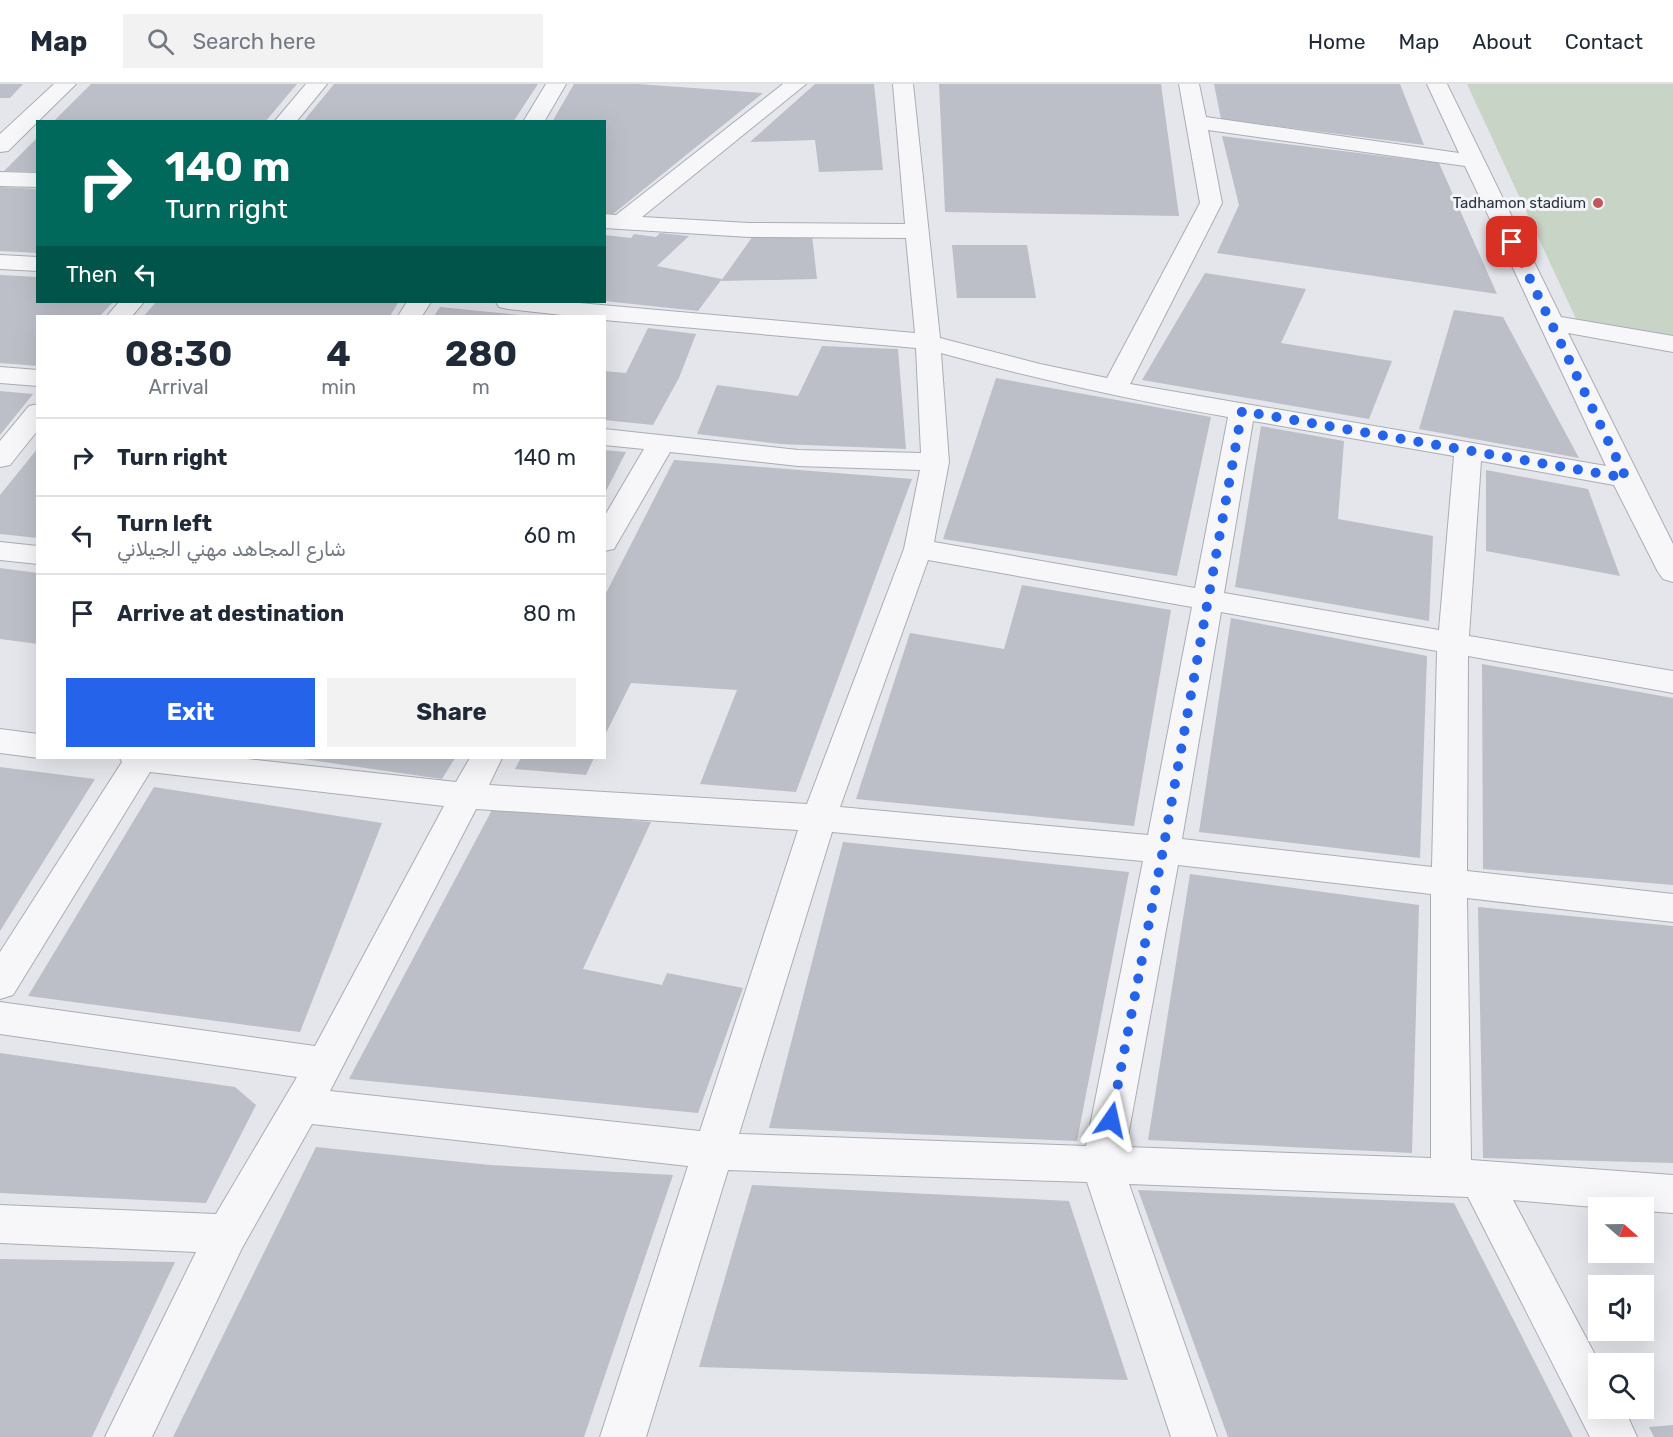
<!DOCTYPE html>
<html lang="en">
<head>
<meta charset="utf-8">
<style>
	:root { --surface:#fff; --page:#f2f2f3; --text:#1f2937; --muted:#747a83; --line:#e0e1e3; --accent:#2563eb }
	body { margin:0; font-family:Rubik,Vazirmatn,sans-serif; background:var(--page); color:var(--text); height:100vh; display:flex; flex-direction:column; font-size:22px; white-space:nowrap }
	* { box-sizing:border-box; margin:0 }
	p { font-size:20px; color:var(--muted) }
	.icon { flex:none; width:33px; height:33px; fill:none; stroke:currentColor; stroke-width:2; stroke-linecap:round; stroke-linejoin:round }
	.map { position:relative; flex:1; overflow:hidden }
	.panel { position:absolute; left:36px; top:231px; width:570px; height:444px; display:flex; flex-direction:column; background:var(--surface); border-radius:0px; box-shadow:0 6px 24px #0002 }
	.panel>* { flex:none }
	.guide { position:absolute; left:36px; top:36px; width:570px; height:183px; border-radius:0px; box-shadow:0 6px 24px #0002; background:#00695c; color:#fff; overflow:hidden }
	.needle { width:39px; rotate:110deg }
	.tools { position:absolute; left:1588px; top:1113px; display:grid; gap:12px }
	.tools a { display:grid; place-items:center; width:66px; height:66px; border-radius:0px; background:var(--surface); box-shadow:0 6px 24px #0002; font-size:30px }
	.pin { position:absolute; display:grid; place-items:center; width:51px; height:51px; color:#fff; margin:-26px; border-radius:12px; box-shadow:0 3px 9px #0006 }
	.me { position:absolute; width:66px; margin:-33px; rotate:11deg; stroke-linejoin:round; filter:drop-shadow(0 0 4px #0008) }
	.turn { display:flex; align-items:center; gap:21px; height:126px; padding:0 30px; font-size:27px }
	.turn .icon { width:78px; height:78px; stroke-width:2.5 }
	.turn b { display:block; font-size:42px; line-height:51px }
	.then { display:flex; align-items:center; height:57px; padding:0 30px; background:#0003; gap:12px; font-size:22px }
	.eta { display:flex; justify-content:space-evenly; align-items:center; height:102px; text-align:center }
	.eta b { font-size:36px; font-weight:700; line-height:42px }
	.action { display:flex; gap:12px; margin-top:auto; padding:12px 30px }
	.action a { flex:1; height:69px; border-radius:0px; background:var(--accent); color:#fff; font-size:24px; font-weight:700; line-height:69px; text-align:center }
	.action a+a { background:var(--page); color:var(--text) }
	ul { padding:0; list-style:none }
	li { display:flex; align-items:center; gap:18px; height:78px; padding:0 30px; border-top:2px solid var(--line) }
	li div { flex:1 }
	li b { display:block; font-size:22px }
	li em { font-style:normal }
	header { display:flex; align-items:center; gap:36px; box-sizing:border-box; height:84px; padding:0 30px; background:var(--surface); border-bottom:2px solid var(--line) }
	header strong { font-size:28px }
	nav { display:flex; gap:33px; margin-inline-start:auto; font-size:21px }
	.search { width:420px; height:54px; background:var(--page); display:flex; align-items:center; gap:15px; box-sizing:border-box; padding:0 21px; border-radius:0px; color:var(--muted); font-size:22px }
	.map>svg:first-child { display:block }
	.green { fill:#c8d4c6 }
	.building { fill:#bcbfc7 }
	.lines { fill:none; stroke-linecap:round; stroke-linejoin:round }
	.minor-casing { stroke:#a9adb5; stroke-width:2 }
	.minor { fill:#f7f7f9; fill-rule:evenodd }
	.route { stroke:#2563eb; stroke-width:10; stroke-dasharray:0 18 }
	.poi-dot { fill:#c2575d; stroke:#f4f5f8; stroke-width:2 }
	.labels { text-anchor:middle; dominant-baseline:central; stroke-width:6; stroke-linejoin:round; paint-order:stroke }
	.far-poi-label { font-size:15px; fill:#2d3342; stroke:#f4f5f8; text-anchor:end }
</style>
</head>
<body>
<header>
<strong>Map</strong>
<div class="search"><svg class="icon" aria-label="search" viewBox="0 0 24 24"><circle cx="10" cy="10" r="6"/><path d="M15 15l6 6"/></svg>Search here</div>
<nav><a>Home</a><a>Map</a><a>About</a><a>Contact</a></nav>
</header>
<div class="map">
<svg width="1673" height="1353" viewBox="0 0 1673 1353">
	<rect width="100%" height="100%" fill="#e4e6eb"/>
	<path class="green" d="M1467 0H1673V253L1577 237Z"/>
	<path class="building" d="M0 0H23L10 14H0Z
		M91 0H297L265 38H53Z
		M334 0H538L513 38H303Z
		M574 0H638L763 9 613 130 604 129V38H552Z
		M815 0H874L883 86 819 88 815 56 750 58Z
		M939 0H1161L1179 132 945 128Z
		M1214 0H1400L1424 61 1221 35Z
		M1222 52 1439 79 1497 210 1217 169 1239 121Z
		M38 53V88L4 87Z
		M0 103 38 105V169L0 167Z
		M660 149 689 152 657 182 722 195 698 227 604 217V151L631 154 634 150 656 153Z
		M812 151 817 195 721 197 753 152Z
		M952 161H1027L1036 214H957Z
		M1205 189 1306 205 1281 259 1392 277 1369 335 1142 296Z
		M0 191 38 193V218H113L100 232H38V282L0 279Z
		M156 218H375L398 219 390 232H144Z
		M440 223 520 231V232H434Z
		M1454 226 1503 233 1579 374 1419 345Z
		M648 244 696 250 679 294 653 341 604 336V287L626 289Z
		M822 262 898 265 906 365 780 360 697 350 717 301 798 312Z
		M996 294 1211 333 1177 492 943 455Z
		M0 307 33 310 0 351Z
		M1261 342 1344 357 1338 435 1433 452 1429 537 1235 503Z
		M38 364V454L0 450V411Z
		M604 366 626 368 604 411Z
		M674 376 912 395 796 708 700 700 737 606 631 599 604 653V513Z
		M1486 386 1588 405 1620 492 1486 467Z
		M0 484 38 489V560L0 555Z
		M1022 501 1171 526 1134 742 856 715 910 549 1004 565Z
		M1231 534 1427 572 1420 774 1199 748Z
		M1482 580 1673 614V801L1483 785Z
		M296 674H455L442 695Z
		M521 674H594L586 691 515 685Z
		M0 683 95 695 0 847Z
		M154 703 382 739 300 948 28 912Z
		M493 724 651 738 583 885 662 901 667 889 743 904 698 1029 349 995Z
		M843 758 1129 788 1077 1057 769 1044Z
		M1190 790 1419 821 1412 1069 1148 1056Z
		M1478 823 1673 842V1079L1483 1074Z
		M0 969 235 1003 256 1021 206 1119 0 1109Z
		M316 1063 490 1081 673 1091 584 1353H173Z
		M752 1101 1069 1117 1128 1296 699 1283Z
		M1138 1106 1454 1119 1573 1353H1228Z
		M0 1175 175 1178 92 1353H0Z
		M1673 1341V1353H1654L1649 1343Z"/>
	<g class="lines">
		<defs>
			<path id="minor" d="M54 0H76L8 67 0 68V50Z
				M306 0H327L296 38H274Z
				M546 0H566L544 38H523Z
				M783 0H806L642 133 749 139 905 140 893 0H913L940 254 1040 280 1107 294 1200 119 1179 0H1199L1206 33 1459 69 1427 0H1447L1561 233 1673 252V268L1568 249 1673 460V498L1663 495 1658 488 1614 401 1481 377 1469 552 1673 587V609L1468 572 1467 787 1673 810V838L1467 814 1471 1076 1673 1091V1129L1644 1127V1124H1605L1513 1116 1600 1280 1599 1324H1624L1637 1353H1590L1468 1113 1129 1100 1217 1353H1171L1087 1098 728 1086 646 1353H600L688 1082 312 1040 242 1164 152 1353H105L196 1168 0 1159V1121L216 1130 297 993 0 950V918L315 962 444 722 150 688 13 911 0 915V868L122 678 120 674H238L456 698 470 674H502L489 701 807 720 904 465 920 386 798 382 670 368 614 465 604 467V433L644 365 604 361V345L798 366 921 369 916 264 604 236V232H571L508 225 499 223 496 218H568L915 249 906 154 749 153 604 144V130L616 131ZM1208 46 1465 82 1606 382 1130 300 1222 119ZM941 269C1036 295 1131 316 1228 333L1195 504 934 458 949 378ZM1253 337 1454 372 1439 546 1224 509ZM928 476 1192 523 1148 751 840 723ZM1221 528 1437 567 1432 783 1182 755ZM476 725 798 746 700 1047 330 1007ZM832 748 1143 777 1086 1062 739 1050ZM1178 781 1431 810V1074L1126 1063Z
				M0 88 38 89V103L0 102Z
				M0 171 38 173V187L0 185Z
				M119 218H144L132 232H107Z
				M407 218H431L422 232H398Z
				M0 283 38 286V302L0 299Z
				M38 320V346L10 381 0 383V357L29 322Z
				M0 458 38 462V480L0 476Z
				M0 645 38 650 39 674 0 669Z"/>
		</defs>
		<use href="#minor" class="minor-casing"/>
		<use href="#minor" class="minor"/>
	</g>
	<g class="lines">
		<path class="route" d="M1111 1036 1163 766 1242 327 1626 394 1512 158"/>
	</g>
	<circle class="poi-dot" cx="1598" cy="119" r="6"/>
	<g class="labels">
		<g class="far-poi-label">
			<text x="1586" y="119">Tadhamon stadium</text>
		</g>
	</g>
</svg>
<div class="tools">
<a><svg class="needle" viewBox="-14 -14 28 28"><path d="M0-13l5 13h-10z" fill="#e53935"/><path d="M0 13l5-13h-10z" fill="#747a83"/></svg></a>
<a><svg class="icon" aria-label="sound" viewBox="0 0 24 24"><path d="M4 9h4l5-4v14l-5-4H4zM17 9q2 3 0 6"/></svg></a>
<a><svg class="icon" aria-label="search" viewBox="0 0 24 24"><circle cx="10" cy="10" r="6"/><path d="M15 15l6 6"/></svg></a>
</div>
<div class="pin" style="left:1512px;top:158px;background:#d93025"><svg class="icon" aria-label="arrive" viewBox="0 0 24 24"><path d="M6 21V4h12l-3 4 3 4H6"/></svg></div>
<svg class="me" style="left:1111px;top:1036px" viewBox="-20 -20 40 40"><path d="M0-17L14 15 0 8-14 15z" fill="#2563eb" stroke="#fff" stroke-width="4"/></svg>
<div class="guide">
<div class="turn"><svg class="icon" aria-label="right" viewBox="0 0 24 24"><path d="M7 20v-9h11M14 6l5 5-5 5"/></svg><div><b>140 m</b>Turn right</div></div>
<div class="then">Then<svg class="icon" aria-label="left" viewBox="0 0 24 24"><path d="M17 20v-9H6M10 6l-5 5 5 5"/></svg></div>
</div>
<section class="panel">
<div class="eta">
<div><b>08:30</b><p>Arrival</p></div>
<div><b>4</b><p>min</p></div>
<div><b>280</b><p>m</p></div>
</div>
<ul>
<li><svg class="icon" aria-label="right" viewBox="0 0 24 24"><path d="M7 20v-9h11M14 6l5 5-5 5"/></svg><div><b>Turn right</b></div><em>140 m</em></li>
<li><svg class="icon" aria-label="left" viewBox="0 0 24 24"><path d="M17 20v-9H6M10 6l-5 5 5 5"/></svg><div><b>Turn left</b><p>شارع المجاهد مهني الجيلاني</p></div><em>60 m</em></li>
<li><svg class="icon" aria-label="arrive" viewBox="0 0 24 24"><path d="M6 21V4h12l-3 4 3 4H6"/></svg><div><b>Arrive at destination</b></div><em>80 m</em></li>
</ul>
<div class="action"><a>Exit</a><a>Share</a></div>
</section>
</div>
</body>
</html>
